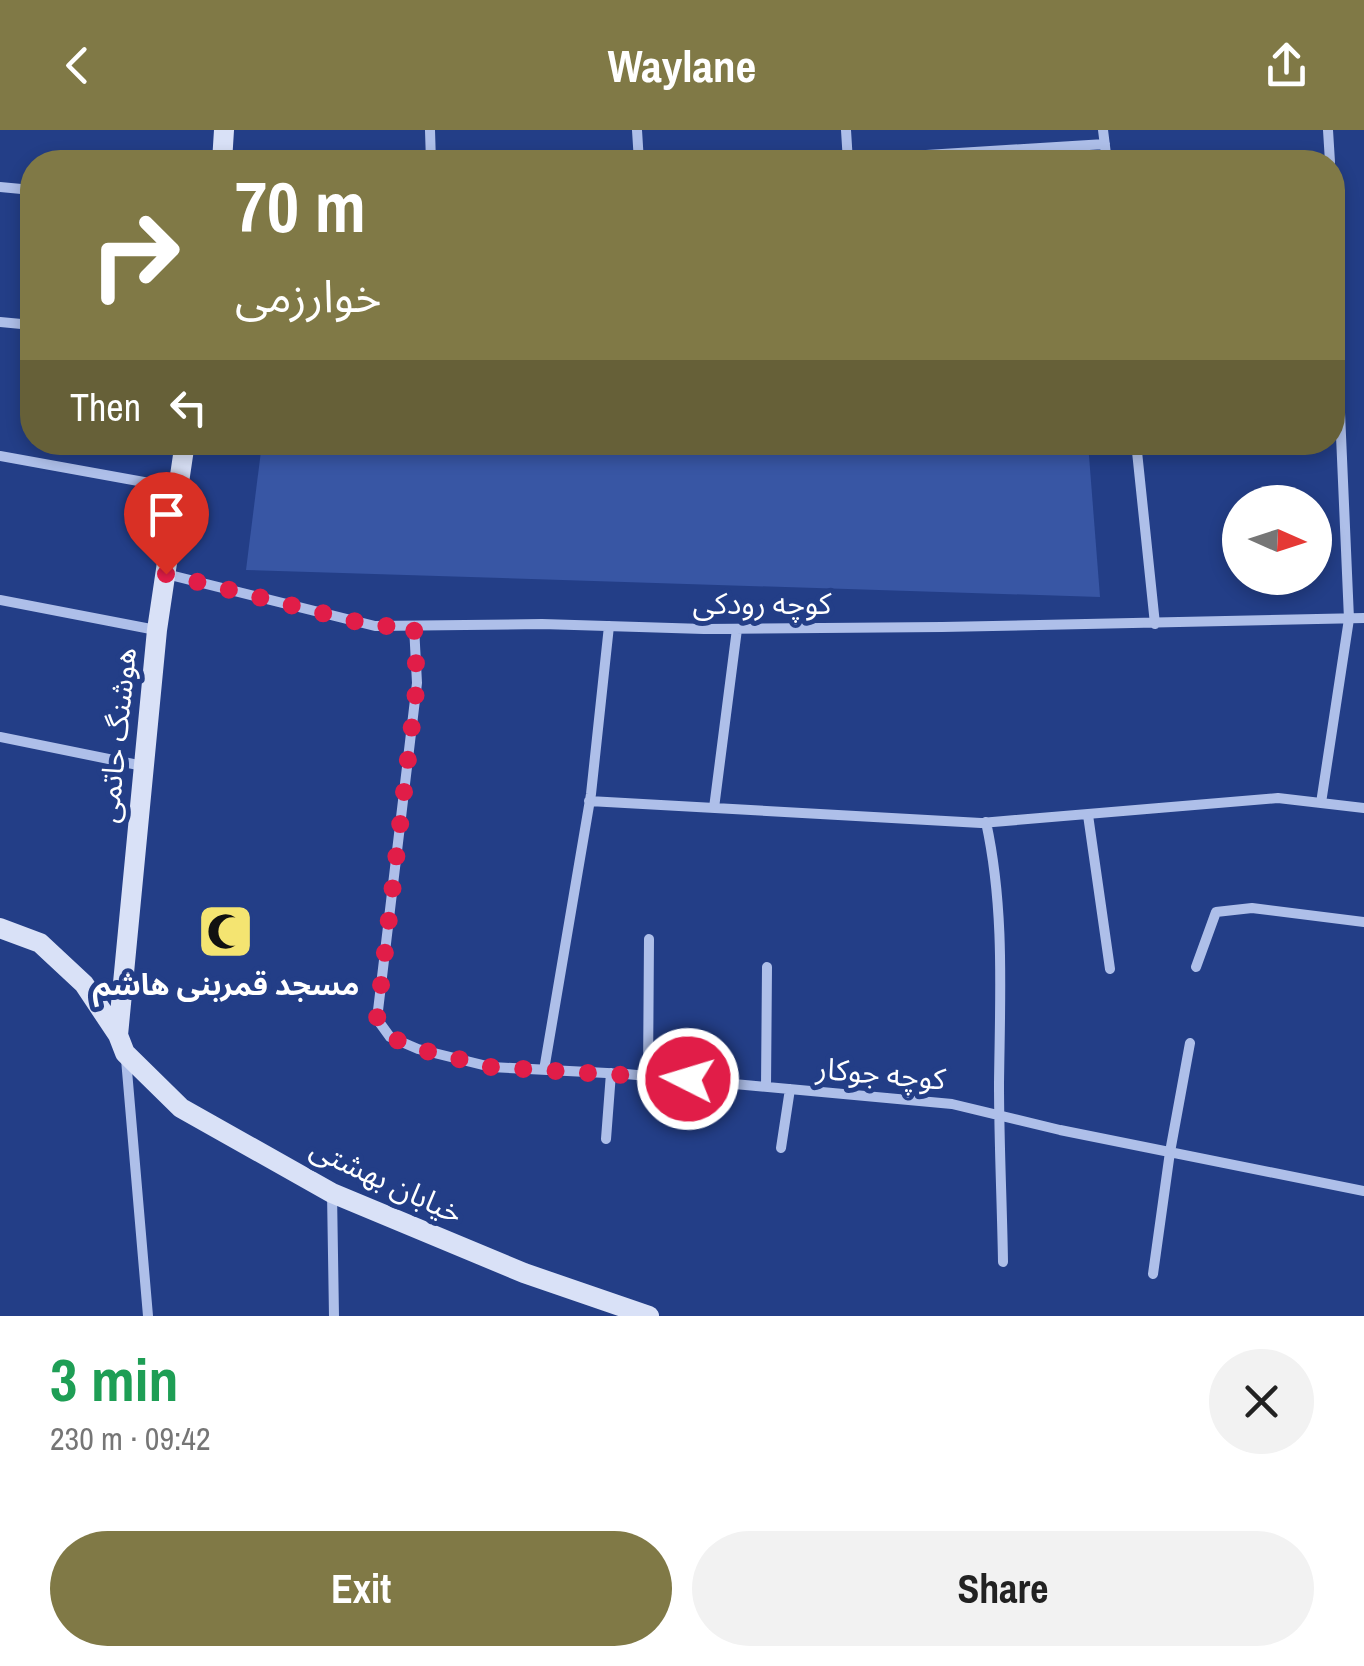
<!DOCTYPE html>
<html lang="en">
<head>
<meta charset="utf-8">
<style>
	:root { --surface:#fff; --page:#f2f2f2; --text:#222; --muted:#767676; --accent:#807946 }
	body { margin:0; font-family:"Archivo Narrow","Noto Sans Arabic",sans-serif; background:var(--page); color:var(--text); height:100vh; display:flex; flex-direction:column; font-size:38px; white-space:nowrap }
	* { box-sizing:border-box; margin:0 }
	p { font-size:32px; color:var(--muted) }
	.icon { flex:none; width:55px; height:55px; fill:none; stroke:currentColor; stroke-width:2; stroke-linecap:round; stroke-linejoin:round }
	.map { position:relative; height:1186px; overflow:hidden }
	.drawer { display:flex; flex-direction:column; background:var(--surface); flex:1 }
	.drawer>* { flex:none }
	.top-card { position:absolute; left:20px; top:20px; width:1325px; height:305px; border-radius:40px; box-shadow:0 5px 15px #0003; background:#807946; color:#fff; overflow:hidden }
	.needle { width:65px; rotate:93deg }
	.tools { position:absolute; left:1222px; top:355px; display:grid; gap:20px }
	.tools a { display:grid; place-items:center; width:110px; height:110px; border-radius:50%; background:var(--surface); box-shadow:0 5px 15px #0003; font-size:50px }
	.pin { position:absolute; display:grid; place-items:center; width:85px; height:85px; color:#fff; margin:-102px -42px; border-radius:50% 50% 50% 0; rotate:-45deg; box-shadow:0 0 10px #0007 }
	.pin .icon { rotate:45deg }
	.me { position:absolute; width:110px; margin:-55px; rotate:275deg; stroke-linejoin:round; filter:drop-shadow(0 0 8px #0008) }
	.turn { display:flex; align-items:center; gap:35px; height:210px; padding:0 50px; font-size:45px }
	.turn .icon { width:130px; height:130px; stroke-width:2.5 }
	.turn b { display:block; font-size:70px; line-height:85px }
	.then { display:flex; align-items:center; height:95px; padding:0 50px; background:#0003; gap:20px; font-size:38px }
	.round { display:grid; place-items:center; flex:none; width:105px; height:105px; border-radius:52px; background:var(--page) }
	.overview { display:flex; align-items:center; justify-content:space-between; height:170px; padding:0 50px }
	h1 { font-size:60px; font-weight:800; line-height:75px; color:#1e9e55 }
	.button { display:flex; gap:20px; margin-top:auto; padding:20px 50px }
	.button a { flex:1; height:115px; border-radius:60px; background:var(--accent); color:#fff; font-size:40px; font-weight:800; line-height:115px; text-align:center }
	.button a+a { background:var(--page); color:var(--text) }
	header { display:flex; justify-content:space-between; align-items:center; height:130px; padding:0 50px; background:var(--accent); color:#fff; font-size:45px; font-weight:800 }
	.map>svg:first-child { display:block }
	.green { fill:#3856a4 }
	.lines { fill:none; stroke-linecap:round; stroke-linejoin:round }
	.minor { stroke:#aebfe9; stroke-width:10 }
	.secondary { stroke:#d9e1f7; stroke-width:20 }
	.route { stroke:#e11d48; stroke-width:18; stroke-dasharray:0 32.4 }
	.labels { text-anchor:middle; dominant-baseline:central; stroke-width:10; stroke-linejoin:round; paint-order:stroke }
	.street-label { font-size:30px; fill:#fff; stroke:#233e87 }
	.poi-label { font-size:30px; font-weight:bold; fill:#fff; stroke:#233e87 }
</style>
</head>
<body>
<header><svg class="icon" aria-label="back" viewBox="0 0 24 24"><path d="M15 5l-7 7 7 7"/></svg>Waylane<svg class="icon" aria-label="share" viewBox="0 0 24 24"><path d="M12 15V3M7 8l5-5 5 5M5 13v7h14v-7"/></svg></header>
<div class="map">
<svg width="1364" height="1186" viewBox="0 0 1364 1186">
	<rect width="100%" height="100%" fill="#233e87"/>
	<path class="green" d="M1088 313 1100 467 246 440 262 313Z"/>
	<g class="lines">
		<path class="minor" d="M430 0 431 32
			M637 0 639 32
			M846 0 848 32
			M1103 0 1107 32
			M1328 0 1330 32
			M814 32 1105 14
			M0 57 32 60
			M0 192 32 195
			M1136 312 1155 494
			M0 326 177 358
			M166 444 375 496 542 494 704 499 942 497 1364 488
			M0 470 156 500
			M414 496 417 553 377 889 390 907 418 919 491 937 626 944 952 974 1060 1000 1364 1061
			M0 607 143 636
			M589 671 981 693 1278 668 1364 678
			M1321 673 1349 489 1332 99
			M714 678 737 499
			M1088 685 1110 839
			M986 692C1005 779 1000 866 999 954 999 1013 1002 1072 1003 1132
			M1196 837 1216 782 1252 778 1364 792
			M126 929 148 1186
			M544 940 591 664 609 496
			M648 946 649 809
			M766 957 767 837
			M606 1009 611 943
			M781 1018 790 959
			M332 1063 334 1186
			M1153 1144 1170 1022 1190 913"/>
		<path class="secondary" d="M222 32 224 0
			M0 798 40 813 84 854 118 905 125 923 181 978 332 1063 524 1143 649 1186
			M118 905 157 500 185 312"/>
	</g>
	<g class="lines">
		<path class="route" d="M166 444 374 496H414L417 553 377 889 390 907 418 919 491 937 688 949"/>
	</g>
	<defs>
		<symbol id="mosque-square" viewBox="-11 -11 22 22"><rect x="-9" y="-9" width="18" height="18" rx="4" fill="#f4e471" stroke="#233e87"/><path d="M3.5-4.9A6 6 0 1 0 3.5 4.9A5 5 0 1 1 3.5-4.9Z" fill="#111"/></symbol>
	</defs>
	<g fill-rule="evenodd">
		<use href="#mosque-square" x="194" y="770" width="63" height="63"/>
	</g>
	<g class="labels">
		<g class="street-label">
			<text x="762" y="473">کوچه رودکی</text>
			<text transform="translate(116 605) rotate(-84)">هوشنگ حاتمی</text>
			<text transform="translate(881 943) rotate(5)">کوچه جوکار</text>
			<text transform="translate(387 1050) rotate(25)">خیابان بهشتی</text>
		</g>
		<g class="poi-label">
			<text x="226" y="854">مسجد قمربنی هاشم</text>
		</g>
	</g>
</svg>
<div class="tools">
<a><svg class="needle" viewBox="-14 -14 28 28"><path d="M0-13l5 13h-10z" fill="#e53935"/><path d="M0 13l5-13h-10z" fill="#767676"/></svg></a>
</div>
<div class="pin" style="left:166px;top:444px;background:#d93025"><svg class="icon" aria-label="arrive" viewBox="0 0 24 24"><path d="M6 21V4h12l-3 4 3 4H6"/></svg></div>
<svg class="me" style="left:688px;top:949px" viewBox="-20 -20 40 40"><circle r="17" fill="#e11d48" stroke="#fff" stroke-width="3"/><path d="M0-11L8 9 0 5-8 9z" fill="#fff"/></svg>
<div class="top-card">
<div class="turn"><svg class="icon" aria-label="right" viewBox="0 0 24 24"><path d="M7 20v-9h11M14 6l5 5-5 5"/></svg><div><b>70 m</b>خوارزمی</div></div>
<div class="then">Then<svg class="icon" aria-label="left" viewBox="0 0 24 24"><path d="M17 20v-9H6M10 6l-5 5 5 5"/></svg></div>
</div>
</div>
<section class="drawer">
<div class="overview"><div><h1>3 min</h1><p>230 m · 09:42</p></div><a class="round"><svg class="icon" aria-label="close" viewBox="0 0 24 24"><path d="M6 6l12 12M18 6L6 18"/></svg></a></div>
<div class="button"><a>Exit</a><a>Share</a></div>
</section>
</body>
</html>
